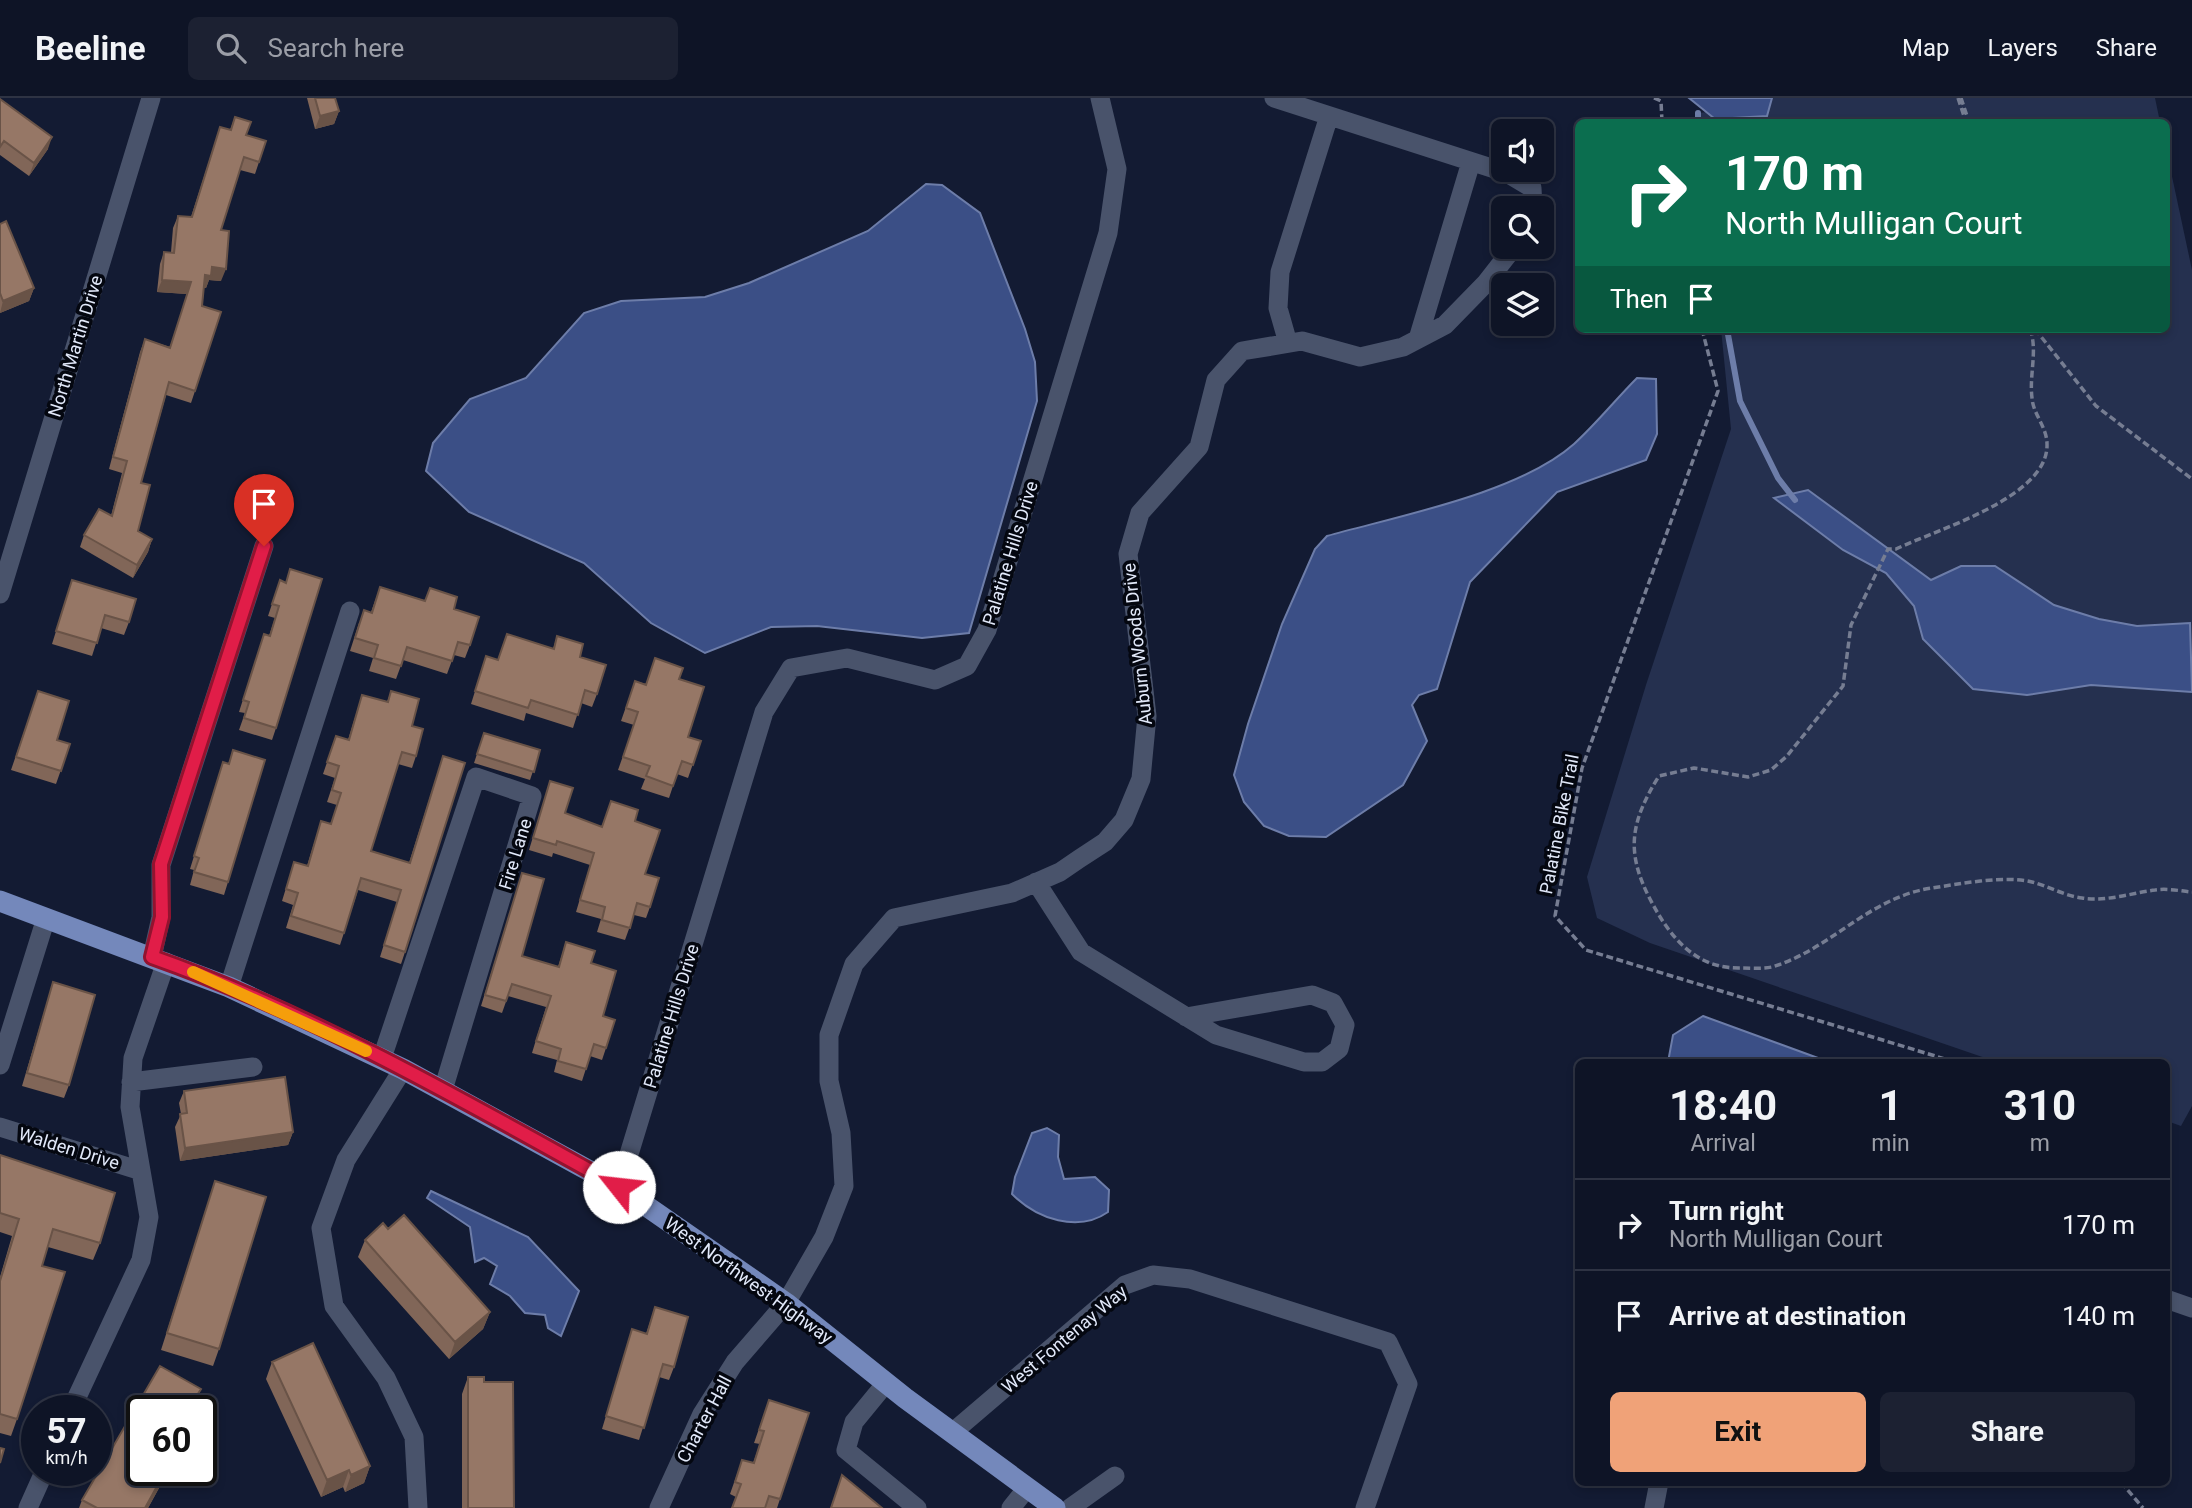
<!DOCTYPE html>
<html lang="en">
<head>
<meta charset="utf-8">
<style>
	:root { --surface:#0e1426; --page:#1c2132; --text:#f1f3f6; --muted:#9b9ea7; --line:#2e3343; --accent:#f0a278 }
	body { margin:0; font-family:Roboto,sans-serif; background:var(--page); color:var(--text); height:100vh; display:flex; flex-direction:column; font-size:26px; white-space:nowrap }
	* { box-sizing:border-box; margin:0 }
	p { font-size:23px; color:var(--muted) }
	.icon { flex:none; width:38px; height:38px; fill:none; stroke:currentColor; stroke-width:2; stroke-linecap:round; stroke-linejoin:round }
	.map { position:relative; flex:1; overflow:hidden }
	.sheet { position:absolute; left:1575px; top:961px; width:595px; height:427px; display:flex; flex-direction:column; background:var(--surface); border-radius:10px; box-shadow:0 4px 10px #0003,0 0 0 2px var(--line) }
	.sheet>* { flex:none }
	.banner { position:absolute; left:1575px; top:21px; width:595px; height:214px; border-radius:10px; box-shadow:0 4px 10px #0003,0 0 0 2px var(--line); background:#0b6e4f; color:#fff; overflow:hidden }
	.buttons { position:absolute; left:1491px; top:21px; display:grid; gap:14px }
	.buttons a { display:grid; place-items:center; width:63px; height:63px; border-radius:10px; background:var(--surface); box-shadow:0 4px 10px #0003,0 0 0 2px var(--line); font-size:35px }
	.speed { position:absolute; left:21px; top:1297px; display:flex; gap:14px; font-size:35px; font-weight:700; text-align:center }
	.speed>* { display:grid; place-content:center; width:91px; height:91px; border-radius:50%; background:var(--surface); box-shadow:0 4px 10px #0003,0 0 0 2px var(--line); line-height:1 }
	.speed small { font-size:18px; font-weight:400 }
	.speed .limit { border:4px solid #111; border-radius:10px; background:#fff; color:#111 }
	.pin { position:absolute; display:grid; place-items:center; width:60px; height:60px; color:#fff; margin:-72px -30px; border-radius:50% 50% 50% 0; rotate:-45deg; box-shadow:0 0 7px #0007 }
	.pin .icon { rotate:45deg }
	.me { position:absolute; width:77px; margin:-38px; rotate:299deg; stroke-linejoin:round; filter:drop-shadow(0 0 5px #0008) }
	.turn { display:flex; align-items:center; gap:24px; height:147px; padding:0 35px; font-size:32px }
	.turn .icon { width:91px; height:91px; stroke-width:2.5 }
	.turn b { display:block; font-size:49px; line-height:60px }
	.then { display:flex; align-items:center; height:66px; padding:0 35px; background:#0003; gap:14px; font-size:26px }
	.eta { display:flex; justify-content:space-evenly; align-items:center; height:119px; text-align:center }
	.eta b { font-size:42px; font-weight:700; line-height:49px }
	.primary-button { display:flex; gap:14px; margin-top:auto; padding:14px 35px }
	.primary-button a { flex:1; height:80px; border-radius:10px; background:var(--accent); color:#111; font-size:28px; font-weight:700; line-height:80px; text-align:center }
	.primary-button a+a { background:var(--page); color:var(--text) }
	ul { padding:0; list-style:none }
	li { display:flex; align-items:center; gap:21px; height:91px; padding:0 35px; border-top:2px solid var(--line) }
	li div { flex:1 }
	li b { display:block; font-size:26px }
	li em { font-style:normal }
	header { display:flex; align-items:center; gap:42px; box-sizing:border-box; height:98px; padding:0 35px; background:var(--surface); border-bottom:2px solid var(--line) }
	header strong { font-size:33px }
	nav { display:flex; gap:38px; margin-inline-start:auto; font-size:24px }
	.search { width:490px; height:63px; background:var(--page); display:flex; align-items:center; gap:18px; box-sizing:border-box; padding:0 24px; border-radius:10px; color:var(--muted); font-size:26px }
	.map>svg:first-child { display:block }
	.green { fill:#25304f }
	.water { fill:#3b4f86; stroke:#6d7da9; stroke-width:2 }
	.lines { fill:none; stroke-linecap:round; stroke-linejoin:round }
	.stream { stroke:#6d7da9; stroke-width:6 }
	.path { stroke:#767d92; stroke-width:3.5; stroke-dasharray:7 3.5; stroke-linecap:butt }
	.minor { stroke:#49536b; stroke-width:19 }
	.major { stroke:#7488bb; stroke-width:21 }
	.wall { fill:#816658 }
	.shaded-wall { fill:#695347 }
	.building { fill:#967766; stroke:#695347; stroke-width:2 }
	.route-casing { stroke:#92132f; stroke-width:18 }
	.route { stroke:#e11d48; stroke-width:12 }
	.slow { stroke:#f59e0b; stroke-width:12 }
	.labels { text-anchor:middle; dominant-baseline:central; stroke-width:7; stroke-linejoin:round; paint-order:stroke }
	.street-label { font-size:18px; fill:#e2e9fa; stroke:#040710 }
</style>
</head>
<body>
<header>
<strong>Beeline</strong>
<div class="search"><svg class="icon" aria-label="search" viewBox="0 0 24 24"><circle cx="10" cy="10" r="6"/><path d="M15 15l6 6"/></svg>Search here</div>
<nav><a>Map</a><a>Layers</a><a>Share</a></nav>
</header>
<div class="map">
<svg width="2192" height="1410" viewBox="0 0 2192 1410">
	<rect width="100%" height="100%" fill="#131b33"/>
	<path class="green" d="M1755 0H2155L2160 24H1698V15L1727 12Z
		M2167 55 2192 172V1008L2181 1028 2167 1023 2166 964H1997L1650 845 1597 820 1587 779 1646 587 1731 331 1721 231H2166Z"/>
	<path class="water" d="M1689 0H1772L1767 18 1715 21Z
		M926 86 942 87 980 115 1025 231 1035 264 1037 303 969 535 922 540 817 528 771 529 705 555 651 525 584 465 469 414 426 373 433 345 470 301 526 280 584 215 621 203 705 199 749 185 868 133Z
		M1637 280 1656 281 1657 336 1646 362 1557 394 1470 484 1437 591 1419 597 1412 607 1427 643 1403 687 1326 739 1289 738 1264 728 1244 704 1234 677 1248 626 1282 526 1315 451 1327 438C1398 418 1519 395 1574 346 1596 326 1616 301 1637 280Z
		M1808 392 1931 482 1961 468H1995L2054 507 2099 521 2137 528 2190 525 2192 594 2091 587 2027 597 1973 591 1923 541 1914 508 1886 475 1843 452 1774 400Z
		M1703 918 1829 964H1668L1673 937Z
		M1047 1030 1059 1037 1058 1059 1064 1081 1095 1079 1109 1092 1108 1114C1078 1135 1037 1121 1012 1096L1015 1079 1032 1035Z
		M431 1093 528 1139 579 1193 561 1238 548 1230 545 1217 525 1215 510 1198 490 1186 497 1168 484 1160 475 1164 470 1129 427 1100Z"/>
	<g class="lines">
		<path class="stream" d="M1698 15V24
			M1727 231 1740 303 1778 380 1795 402"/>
		<path class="path" d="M1654 0 1661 3 1662 24
			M1958 0 1966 24
			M1961 0 1969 24
			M1702 231 1718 293 1582 670 1555 818 1586 852 1955 964
			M2030 231C2038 252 2029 277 2032 300 2033 316 2047 329 2047 346 2049 399 1938 431 1896 451H1888L1851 527 1843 588 1787 658 1771 672 1748 679 1694 670 1659 678C1631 723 1625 753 1650 801 1669 838 1695 871 1740 870 1750 870 1762 871 1772 869 1830 852 1869 799 1932 790 1959 786 2005 777 2032 784 2048 788 2065 798 2082 800 2106 804 2132 795 2155 792 2167 790 2180 793 2192 794
			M2035 231 2096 308 2192 381
			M2121 1384 2143 1410"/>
		<path class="minor" d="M1274 0 1507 75 1532 90 1533 110
			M1418 241 1471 64
			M1288 245 1278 210 1280 174 1329 18
			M0 496 151 0
			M1036 784 1081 854 1216 937 1304 964H1322L1339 951 1345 927 1333 905 1312 897 1186 919
			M152 859 161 819V767L264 448
			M229 889 350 513
			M382 960 476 679 532 698 443 992
			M0 967 46 820
			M403 971 346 1062 321 1130 334 1208 386 1280 414 1339 418 1410
			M131 984 253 969
			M0 1029 138 1072
			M619 1089 764 614 791 570 847 560 935 582 967 568 987 532 1108 135 1117 71 1100 0
			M2166 1201 2192 1210
			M886 1285 854 1324 846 1352 917 1410
			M71 1312 141 1162 149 1119 130 1009 133 960 166 864
			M953 1334 1125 1187 1153 1177 1190 1181 1388 1244 1408 1286 1365 1410
			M28 1410 45 1372
			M659 1410 702 1316 735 1264 786 1205 824 1139 844 1088 841 1035 829 983V937L854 866 894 820 1012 795 1060 774 1079 761 1105 744 1124 722 1141 681 1147 618 1128 456 1140 415 1199 349 1216 282 1242 253 1302 243 1360 259 1403 249 1445 227 1485 186 1514 149
			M1011 1410 1027 1390
			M1070 1410 1115 1378
			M1654 1410 1659 1384"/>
		<path class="major" d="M0 803 229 889 403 971 619 1089 786 1205 905 1300 1055 1410"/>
	</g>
	<path class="wall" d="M307 0H335L339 13 334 26 315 31Z
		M0 1 48 51 29 78 0 57Z
		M235 19 246 37 259 64 255 76 240 72 221 132V183L209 182 206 190H204L195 293 191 305 166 297 141 385 138 433 152 441 148 454 133 480 80 449 84 437 111 418 122 375 109 371 140 254 145 241 170 249 187 196 157 194 160 166 164 154H171L173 130 178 118 191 119 220 29 230 32Z
		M0 126 34 190 29 203 0 215Z
		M72 482 129 524 124 537 101 530 92 558 52 546Z
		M280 482 276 630 272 642 239 632 245 615 239 614 260 548 269 538 275 520 268 518Z
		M380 489 454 511 470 547 465 560 454 557 447 576 403 562 396 581 369 573 373 560 350 553 359 525 371 514Z
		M507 536 553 551 557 538 580 559 597 596 592 609 581 605 573 630 526 615 524 623 471 606 486 558 498 562Z
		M679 581 688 639 701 643 688 680 677 676 669 700 641 691 645 681 618 672 634 627 621 623 635 583 646 586Z
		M38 593 57 642 70 646 56 686 11 672Z
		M391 593 412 628 416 658 412 670 398 666 371 753 409 765 443 658 405 854 401 866 380 859 397 804 358 792 340 847 286 830 293 807 282 803 294 764 307 768 321 723 331 726 337 707 327 704 335 680 323 676 336 638 348 642 362 597 387 604Z
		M484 635 540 652 530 682 474 665Z
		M233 652 228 784 224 797 190 787 194 772 190 771 223 664 229 666Z
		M550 683 565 715 602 729 635 723 650 809 646 820 634 817 625 842 597 834 601 821 576 814 590 767 553 755 552 759 529 752Z
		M522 775V858L558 869 566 844 591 865 603 918 606 950 602 962 590 958 582 983 554 974 557 962 532 955 546 909 508 898 502 915 481 908Z
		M53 884 69 987 64 1000 22 988Z
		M184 993 293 1034 288 1047 180 1063 175 1029 181 1016 179 1005Z
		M0 1057 100 1145 93 1162 48 1149 42 1168 17 1321 11 1338 0 1335V1179L12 1138 0 1134Z
		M215 1083 219 1251 213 1268 161 1252Z
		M388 1131 490 1214 483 1231 449 1261 358 1159 365 1142Z
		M655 1209 674 1269 669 1282 659 1279 639 1342 602 1331 632 1231 646 1236Z
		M272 1264 370 1368 364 1385 345 1394 343 1389 321 1399 266 1281Z
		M468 1279 484 1284 514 1410H462V1296Z
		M769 1302 809 1315 777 1410H732L736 1399 730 1396 742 1362 753 1365 760 1346 754 1345Z
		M142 1372H169L148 1410H79L82 1402Z"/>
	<path class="shaded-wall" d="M339 13 334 26 315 31 320 18Z
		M52 39 48 51 29 78 34 65Z
		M212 169 226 171 221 183 209 182 206 190H201L205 177Z
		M162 182 191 184 187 196 157 194Z
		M34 190 29 203 0 215 3 203Z
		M152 441 148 454 133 480 137 467Z
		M293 1034 288 1047 180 1063 185 1050Z
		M490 1214 483 1231 449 1261 455 1244Z
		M370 1368 364 1385 345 1394 351 1377Z
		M166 1372H169L148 1410H145Z
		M349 1372 343 1389 321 1399 327 1382Z"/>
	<path class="building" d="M315 0H335L339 13 320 18Z
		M0 1 52 39 34 65 4 43 0 49Z
		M235 19 251 24 246 37 266 43 259 64 244 59 221 132 229 133 226 171 212 169 211 178 205 177 202 208 221 214 195 293 169 284 141 385 150 387 138 433 152 441 137 467 84 437 99 411 112 418 127 363 113 359 145 241 170 250 191 184 162 182 164 154 174 155 178 118 192 119 220 29 231 32Z
		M6 123 34 190 3 203 0 195V126Z
		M290 471 322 481 276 630 244 620 249 604 243 602 264 536 270 538 279 508 272 506 280 482 286 485Z
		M72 482 136 501 129 524 105 517 97 545 56 533Z
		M380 489 425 503 430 490 457 499 454 511 479 519 470 547 458 544 452 563 407 549 401 568 374 560 378 547 355 540 364 512 372 515Z
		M507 536 554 551 557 538 583 546 580 559 606 567 597 596 585 592 578 617 531 602 528 610 475 593 486 558 498 562Z
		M655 560 683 570 679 581 704 589 688 639 701 643 693 667 682 663 673 688 646 678 650 668 623 659 638 614 626 610 635 583 646 587Z
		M38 593 69 603 57 642 70 646 61 673 16 659Z
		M391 593 419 601 412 628 423 631 416 658 402 654 371 753 410 765 443 658 465 665 405 854 384 847 401 792 361 780 344 835 291 818 298 795 286 791 294 764 308 768 321 723 331 726 341 695 332 692 339 668 327 664 336 638 349 642 362 597 388 604Z
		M484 635 540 652 534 674 477 656Z
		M233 652 265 662 228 784 194 774 199 760 194 758 223 664 229 666Z
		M550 683 573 690 565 715 602 729 611 703 638 712 635 723 660 732 645 776 659 780 650 809 637 805 630 830 602 822 605 809 580 802 594 755 557 743 556 747 533 740Z
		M522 775 544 781 522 858 559 869 566 844 595 853 591 865 616 873 603 918 615 922 606 950 594 946 586 971 558 963 561 951 536 943 551 898 512 886 506 903 485 897Z
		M53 884 95 897 69 987 27 975Z
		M285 979 293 1034 185 1050 180 1016 187 1015 184 993Z
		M0 1057 115 1095 100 1145 53 1131 42 1168 65 1174 17 1321 0 1316V1183L19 1121 0 1115Z
		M215 1083 266 1099 219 1251 167 1235Z
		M404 1117 490 1214 455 1244 365 1142 383 1125 388 1131Z
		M655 1209 688 1219 674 1269 663 1266 644 1330 606 1318 632 1231 647 1236Z
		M313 1245 370 1368 351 1377 349 1372 327 1382 272 1264Z
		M160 1268 201 1291 196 1299 204 1304 199 1312H142V1372H166L145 1410H97L82 1402Z
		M468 1279H484V1284H513L514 1410H468Z
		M769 1302 809 1315 780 1401 769 1398 765 1410H732L741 1386 735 1384 742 1362 754 1365 764 1333 759 1332Z
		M0 1350 4 1351 0 1365Z
		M842 1377 882 1410H831Z"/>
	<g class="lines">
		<defs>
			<path id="route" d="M264 448 161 766 162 819 152 859C316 917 468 1005 619 1089"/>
		</defs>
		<use href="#route" class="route-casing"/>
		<use href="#route" class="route"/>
		<path class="slow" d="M193 874 366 953"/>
	</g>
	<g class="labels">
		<g class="street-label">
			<text transform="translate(75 248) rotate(-73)">North Martin Drive</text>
			<text transform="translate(1010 455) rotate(-73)">Palatine Hills Drive</text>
			<text transform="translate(1137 546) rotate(-96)">Auburn Woods Drive</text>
			<text transform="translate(1559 726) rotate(-79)">Palatine Bike Trail</text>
			<text transform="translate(515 756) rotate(-73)">Fire Lane</text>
			<text transform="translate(671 918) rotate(-73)">Palatine Hills Drive</text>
			<text transform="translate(69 1050) rotate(17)">Walden Drive</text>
			<text transform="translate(749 1182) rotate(36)">West Northwest Highway</text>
			<text transform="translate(1064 1241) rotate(-40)">West Fontenay Way</text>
			<text transform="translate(704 1321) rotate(-62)">Charter Hall</text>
		</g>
	</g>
</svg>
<div class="buttons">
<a><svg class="icon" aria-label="sound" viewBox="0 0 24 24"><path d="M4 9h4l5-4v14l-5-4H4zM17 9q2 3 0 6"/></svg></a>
<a><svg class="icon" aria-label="search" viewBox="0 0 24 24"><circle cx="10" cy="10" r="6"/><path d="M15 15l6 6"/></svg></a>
<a><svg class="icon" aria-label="layers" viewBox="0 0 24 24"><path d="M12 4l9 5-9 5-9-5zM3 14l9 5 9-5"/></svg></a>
</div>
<div class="speed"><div>57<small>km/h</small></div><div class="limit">60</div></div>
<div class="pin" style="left:264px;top:448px;background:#d93025"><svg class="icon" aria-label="arrive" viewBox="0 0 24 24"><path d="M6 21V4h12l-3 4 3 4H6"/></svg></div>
<svg class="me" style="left:619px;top:1089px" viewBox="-20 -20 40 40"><circle r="19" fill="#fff"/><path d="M0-13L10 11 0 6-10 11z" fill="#e11d48"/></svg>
<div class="banner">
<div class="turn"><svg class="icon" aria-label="right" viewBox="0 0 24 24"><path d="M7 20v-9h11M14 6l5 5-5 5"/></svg><div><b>170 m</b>North Mulligan Court</div></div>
<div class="then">Then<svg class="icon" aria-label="arrive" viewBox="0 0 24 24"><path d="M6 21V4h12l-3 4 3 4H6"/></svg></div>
</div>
<section class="sheet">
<div class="eta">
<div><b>18:40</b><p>Arrival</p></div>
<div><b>1</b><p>min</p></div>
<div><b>310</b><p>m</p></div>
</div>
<ul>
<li><svg class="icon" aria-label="right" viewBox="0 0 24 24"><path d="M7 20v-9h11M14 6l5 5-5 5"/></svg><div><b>Turn right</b><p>North Mulligan Court</p></div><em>170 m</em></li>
<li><svg class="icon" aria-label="arrive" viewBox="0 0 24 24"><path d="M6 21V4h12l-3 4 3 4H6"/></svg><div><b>Arrive at destination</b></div><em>140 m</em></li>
</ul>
<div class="primary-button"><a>Exit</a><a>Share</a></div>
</section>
</div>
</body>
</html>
